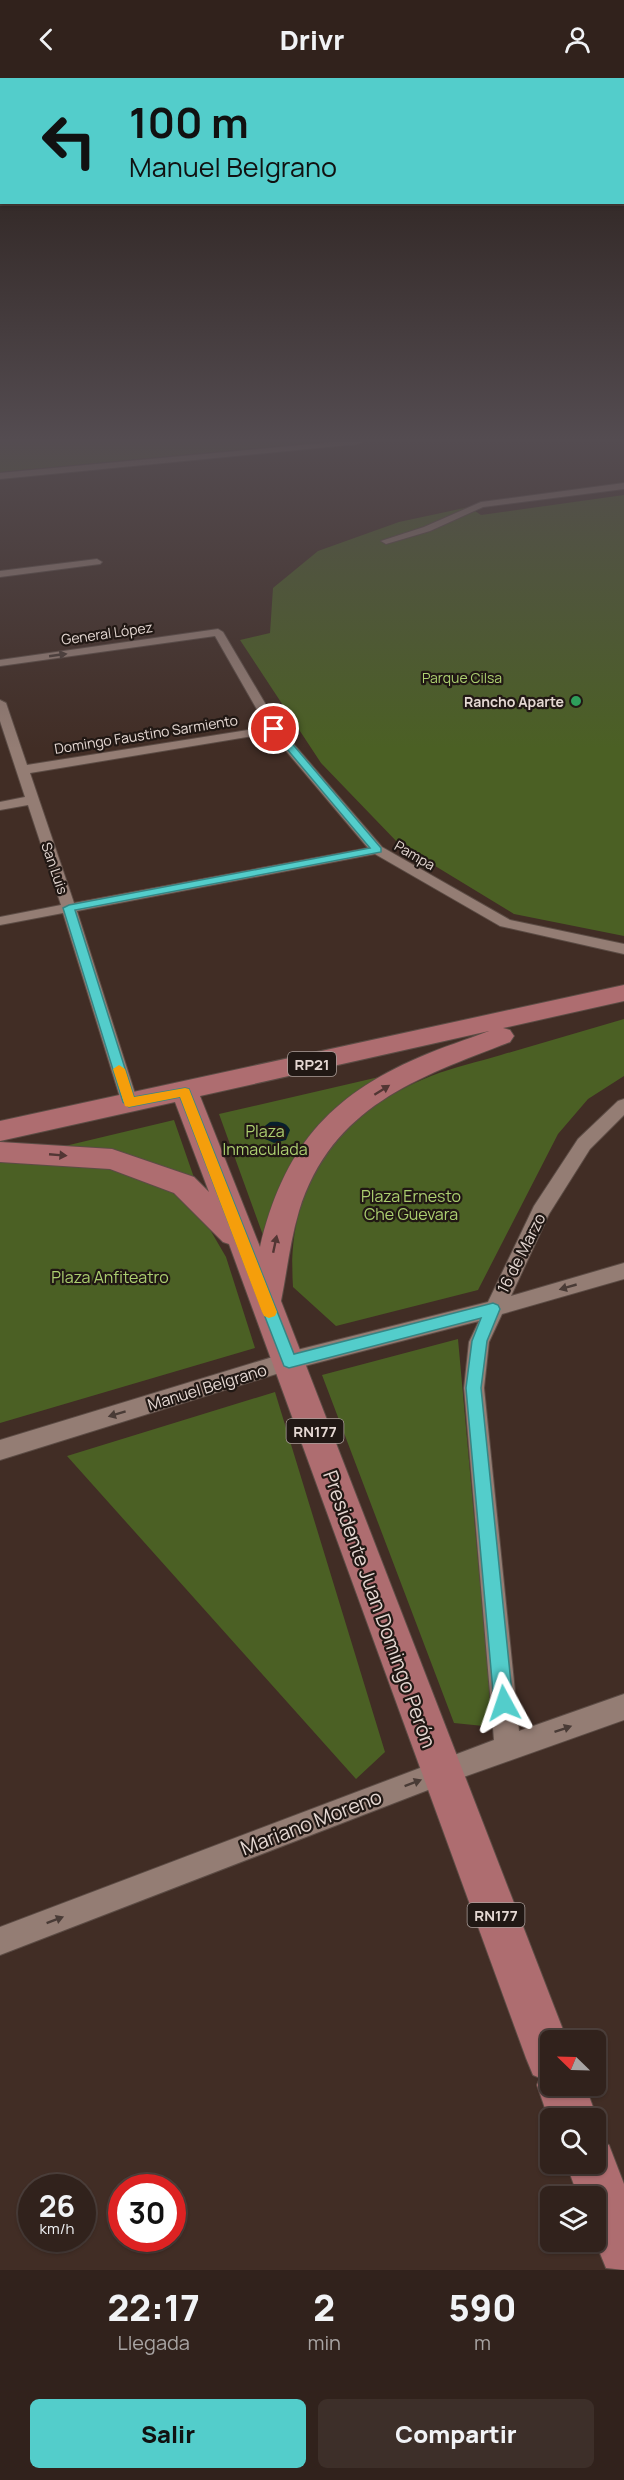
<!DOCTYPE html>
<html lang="es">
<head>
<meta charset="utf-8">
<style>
	:root { --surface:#31221c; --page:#3d2f29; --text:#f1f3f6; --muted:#a8a4a3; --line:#4c3f3b; --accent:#53cdcb }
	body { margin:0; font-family:Manrope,sans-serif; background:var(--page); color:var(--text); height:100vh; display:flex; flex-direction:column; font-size:22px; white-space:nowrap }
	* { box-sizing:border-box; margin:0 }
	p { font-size:20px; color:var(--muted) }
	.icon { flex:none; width:33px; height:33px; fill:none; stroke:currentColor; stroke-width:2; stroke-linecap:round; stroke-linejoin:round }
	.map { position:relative; height:2192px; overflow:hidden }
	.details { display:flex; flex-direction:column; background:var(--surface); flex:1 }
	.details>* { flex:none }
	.hud { position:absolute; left:0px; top:0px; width:624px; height:126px; box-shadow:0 2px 4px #0004,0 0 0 2px var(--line); background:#53cdcb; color:#111; overflow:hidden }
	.needle { width:39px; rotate:293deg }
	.tools { position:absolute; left:540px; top:1952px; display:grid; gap:12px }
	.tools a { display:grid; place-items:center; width:66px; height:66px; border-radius:9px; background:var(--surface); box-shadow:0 2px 4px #0004,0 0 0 2px var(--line); font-size:30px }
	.speed { position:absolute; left:18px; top:2096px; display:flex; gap:12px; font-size:30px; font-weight:700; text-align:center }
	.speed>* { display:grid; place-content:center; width:78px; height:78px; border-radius:50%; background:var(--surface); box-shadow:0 2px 4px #0004,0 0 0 2px var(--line); line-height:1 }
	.speed small { font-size:15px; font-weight:400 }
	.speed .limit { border:9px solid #d22; background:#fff; color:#111 }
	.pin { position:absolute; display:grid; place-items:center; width:51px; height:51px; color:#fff; margin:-26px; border:3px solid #fff; border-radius:50%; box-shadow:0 2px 6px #0007 }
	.me { position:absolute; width:66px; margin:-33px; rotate:355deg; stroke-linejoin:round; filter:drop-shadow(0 0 4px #0008) }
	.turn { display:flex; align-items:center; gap:21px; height:126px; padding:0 30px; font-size:27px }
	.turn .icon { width:78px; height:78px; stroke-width:2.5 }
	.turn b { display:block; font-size:42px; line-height:51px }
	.eta { display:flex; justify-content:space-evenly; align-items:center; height:102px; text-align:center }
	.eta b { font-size:36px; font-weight:800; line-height:42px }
	.primary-button { display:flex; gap:12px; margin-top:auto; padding:12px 30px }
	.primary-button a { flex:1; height:69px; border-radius:9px; background:var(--accent); color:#111; font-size:24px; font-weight:800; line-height:69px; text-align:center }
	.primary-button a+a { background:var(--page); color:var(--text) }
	header { display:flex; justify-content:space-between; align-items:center; height:78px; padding:0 30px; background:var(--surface); font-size:27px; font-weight:800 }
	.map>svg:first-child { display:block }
	.green { fill:#4b6024 }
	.water { fill:#081f2d }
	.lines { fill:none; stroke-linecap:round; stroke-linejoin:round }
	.street-casing { stroke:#5c4c45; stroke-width:2 }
	.primary-casing { stroke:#5c4c45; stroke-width:2 }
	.street { fill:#947d74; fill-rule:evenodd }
	.primary { fill:#ae6d70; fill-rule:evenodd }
	.oneway { fill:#493b36 }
	.oneway2 { fill:#523634 }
	.route { fill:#53cdcb; stroke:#368584; stroke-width:1.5 }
	.slow { fill:#f59e0b }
	.leisure-dot { fill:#2e9e5b; stroke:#211814; stroke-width:2 }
	.labels { text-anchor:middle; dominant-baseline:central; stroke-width:4.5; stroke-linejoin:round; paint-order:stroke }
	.far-street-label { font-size:14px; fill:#e5d8d3; stroke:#211814 }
	.far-park-label { font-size:14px; fill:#accf70; stroke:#211814 }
	.far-poi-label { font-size:14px; font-weight:bold; fill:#e5d8d3; stroke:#211814; text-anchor:end }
	.shield { fill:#211814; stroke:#aa9e9a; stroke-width:1.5 }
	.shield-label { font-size:15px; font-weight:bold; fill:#e5d8d3 }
	.park-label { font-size:16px; fill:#accf70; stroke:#211814 }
	.street-label { font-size:16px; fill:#e5d8d3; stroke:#211814 }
	.near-street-label { font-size:20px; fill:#e5d8d3; stroke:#211814 }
</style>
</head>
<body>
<header><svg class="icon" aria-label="back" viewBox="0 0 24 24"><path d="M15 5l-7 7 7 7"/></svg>Drivr<svg class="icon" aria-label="person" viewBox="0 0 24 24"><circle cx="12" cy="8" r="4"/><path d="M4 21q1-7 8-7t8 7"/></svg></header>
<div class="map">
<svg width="624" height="2192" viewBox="0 0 624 2192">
	<rect width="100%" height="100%" fill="#412d25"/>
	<path class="green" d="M0 364H321L0 394Z
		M624 417V858L514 836 399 766 321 685 240 562 270 555 273 510 318 473 399 444 469 429 481 437Z
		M624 941V998L588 1021 558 1056 478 1212 336 1248 293 1209C286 1106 336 1036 431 998 454 989 478 984 501 977 542 965 583 953 624 941Z
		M392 996 354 1018 264 1160 219 1036Z
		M174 1042 199 1114 65 1068Z
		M0 1075H39L184 1107 226 1179 255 1270 0 1345Z
		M458 1261 493 1649 454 1645 322 1297Z
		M275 1314 385 1674 356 1701 67 1378Z"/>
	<path class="water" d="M270 1044C279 1043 286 1044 290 1052L286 1062 274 1065 263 1060 261 1051Z"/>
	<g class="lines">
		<defs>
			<path id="street" d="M334 364H362L358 366 0 401V395Z
				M624 405V411L483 429 430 453 386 466 381 463 424 449 481 424Z
				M97 481 102 484 100 486 0 499V493Z
				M218 551 223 554 279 649 382 769 510 842 624 866V876L500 848 375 776 77 833 138 1025 135 1029H123L63 835 0 847V839L61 827 28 727 0 732V724L25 719 0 643V622L6 625 27 687 267 649 215 558 0 588V582ZM271 655 368 770 74 825 30 695Z
				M624 1021V1037L590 1071 549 1136 511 1218 624 1185V1201L502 1236 489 1264 484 1310 519 1653 624 1616V1642L441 1707 0 1877V1849L494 1662 464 1310 469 1264 479 1243 289 1292 0 1382V1362L289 1274 488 1224 534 1128 578 1061 618 1023Z"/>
			<path id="primary" d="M624 907V923L503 950 510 952 514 958 510 964C417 1000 332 1028 299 1133 290 1163 287 1193 281 1223L567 1962H550V2007H585L597 2040 596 2045V2040H550V2045L537 2007 540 2000 533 1997 526 1980 229 1166 223 1164 174 1115 110 1091 0 1084V1064L112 1071 194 1099 209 1114 175 1024 0 1063V1043ZM489 953C466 962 442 969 420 979 328 1018 283 1072 260 1169L200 1018Z
				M596 2062 609 2067 624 2106V2192L606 2190 595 2163 596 2118H578L566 2085H596Z"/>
		</defs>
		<use href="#street" class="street-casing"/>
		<use href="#primary" class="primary-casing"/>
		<use href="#street" class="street"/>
		<use href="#primary" class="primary"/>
	</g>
	<defs><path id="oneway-solid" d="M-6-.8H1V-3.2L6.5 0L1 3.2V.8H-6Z" transform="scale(1.5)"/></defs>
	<g class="oneway">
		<use href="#oneway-solid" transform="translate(58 577) rotate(-8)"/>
		<use href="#oneway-solid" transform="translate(568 1209) rotate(164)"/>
		<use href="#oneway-solid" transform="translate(117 1336) rotate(163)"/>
		<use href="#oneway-solid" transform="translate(563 1651) rotate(-19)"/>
		<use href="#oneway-solid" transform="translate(413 1705) rotate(-21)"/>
		<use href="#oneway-solid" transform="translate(55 1842) rotate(-21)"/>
	</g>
	<g class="oneway2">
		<use href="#oneway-solid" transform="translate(382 1012) rotate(-32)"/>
		<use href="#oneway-solid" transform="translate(58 1077) rotate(5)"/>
		<use href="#oneway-solid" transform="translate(275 1166) rotate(-78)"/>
	</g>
	<linearGradient id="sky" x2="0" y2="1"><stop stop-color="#241914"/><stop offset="0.54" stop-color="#544c51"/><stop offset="1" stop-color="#544c51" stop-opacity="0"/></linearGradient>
	<rect width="624" height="671" fill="url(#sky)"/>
	<path class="route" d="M271 649H278L381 770V774L75 832 134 1019 185 1010 189 1011 294 1276 493 1225 498 1227 500 1231 487 1263 481 1310 513 1625 510 1632 504 1635 497 1632 494 1625 466 1310 472 1263 481 1240 289 1290 284 1288 180 1019 129 1029 123 1024 63 830 69 827 370 770 271 652Z"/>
	<path class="slow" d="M119 987 125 991 134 1019 185 1010 189 1011 277 1234 275 1238 269 1240 264 1238 262 1234 180 1019 129 1029 125 1028 113 991Z"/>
	<circle class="leisure-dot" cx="576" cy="623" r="6"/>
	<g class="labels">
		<g class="far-street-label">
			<text transform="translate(107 555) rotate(-8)">General López</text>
			<text transform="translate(146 656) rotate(-9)">Domingo Faustino Sarmiento</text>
			<text transform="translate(415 777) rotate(30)">Pampa</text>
			<text transform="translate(55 790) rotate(71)">San Luis</text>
		</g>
		<g class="far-park-label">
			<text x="462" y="599">Parque Cilsa</text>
		</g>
		<g class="far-poi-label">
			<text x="564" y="623">Rancho Aparte</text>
		</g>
		<g class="shield">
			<rect x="288" y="974" width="48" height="24" rx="4.5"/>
			<rect x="286.5" y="1341" width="57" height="24" rx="4.5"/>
			<rect x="467.5" y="1825" width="57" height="24" rx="4.5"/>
		</g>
		<g class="shield-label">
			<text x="312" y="986">RP21</text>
			<text x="315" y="1353">RN177</text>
			<text x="496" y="1837">RN177</text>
		</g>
		<g class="park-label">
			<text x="265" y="1053">Plaza<tspan x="265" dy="18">Inmaculada</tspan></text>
			<text x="411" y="1118">Plaza Ernesto<tspan x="411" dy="18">Che Guevara</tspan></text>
			<text x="110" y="1199">Plaza Anfiteatro</text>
		</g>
		<g class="street-label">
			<text transform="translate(521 1175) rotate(-63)">16 de Marzo</text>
			<text transform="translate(207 1309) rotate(-17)">Manuel Belgrano</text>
		</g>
		<g class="near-street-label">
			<text transform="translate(380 1531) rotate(70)">Presidente Juan Domingo Perón</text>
			<text transform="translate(311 1744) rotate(-21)">Mariano Moreno</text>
		</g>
	</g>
</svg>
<div class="tools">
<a><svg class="needle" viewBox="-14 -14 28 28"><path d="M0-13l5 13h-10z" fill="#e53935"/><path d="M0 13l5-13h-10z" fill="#a8a4a3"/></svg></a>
<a><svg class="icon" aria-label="search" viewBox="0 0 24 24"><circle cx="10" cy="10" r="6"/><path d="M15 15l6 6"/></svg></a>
<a><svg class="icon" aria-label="layers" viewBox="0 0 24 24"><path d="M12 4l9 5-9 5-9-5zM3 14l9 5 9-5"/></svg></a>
</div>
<div class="speed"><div>26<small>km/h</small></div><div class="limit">30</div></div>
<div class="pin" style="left:274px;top:651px;background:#d93025"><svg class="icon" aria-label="arrive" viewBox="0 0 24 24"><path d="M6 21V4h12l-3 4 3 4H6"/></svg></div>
<svg class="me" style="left:504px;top:1625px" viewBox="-20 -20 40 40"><path d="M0-17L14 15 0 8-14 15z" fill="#53cdcb" stroke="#fff" stroke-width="4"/></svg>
<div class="hud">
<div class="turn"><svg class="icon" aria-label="left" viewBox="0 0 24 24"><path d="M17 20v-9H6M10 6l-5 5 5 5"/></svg><div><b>100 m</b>Manuel Belgrano</div></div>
</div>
</div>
<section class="details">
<div class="eta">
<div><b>22:17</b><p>Llegada</p></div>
<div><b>2</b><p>min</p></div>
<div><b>590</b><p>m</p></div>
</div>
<div class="primary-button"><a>Salir</a><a>Compartir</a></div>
</section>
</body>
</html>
